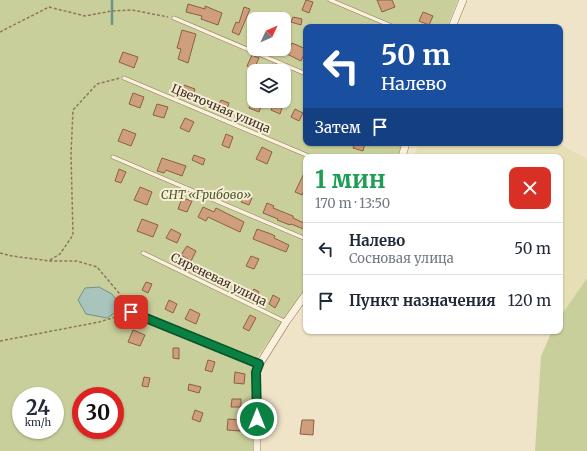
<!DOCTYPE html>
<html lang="ru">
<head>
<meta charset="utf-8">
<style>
	:root { --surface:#fff; --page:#f6f6f7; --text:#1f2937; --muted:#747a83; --line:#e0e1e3 }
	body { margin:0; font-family:Merriweather,serif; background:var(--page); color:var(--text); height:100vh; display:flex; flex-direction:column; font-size:15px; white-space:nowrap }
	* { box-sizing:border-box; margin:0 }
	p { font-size:13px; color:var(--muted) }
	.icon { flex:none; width:22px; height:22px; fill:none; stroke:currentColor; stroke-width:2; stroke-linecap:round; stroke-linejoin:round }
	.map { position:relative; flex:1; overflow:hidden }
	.drawer { position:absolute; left:303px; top:154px; width:260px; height:180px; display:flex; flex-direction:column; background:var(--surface); border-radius:8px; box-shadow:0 1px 3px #0004 }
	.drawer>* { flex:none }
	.banner { position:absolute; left:303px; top:24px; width:260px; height:122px; border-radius:8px; box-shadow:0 1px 3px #0004; background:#1a4fa0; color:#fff; overflow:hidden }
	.needle { width:26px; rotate:46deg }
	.buttons { position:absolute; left:247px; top:12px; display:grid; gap:8px }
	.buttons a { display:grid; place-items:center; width:44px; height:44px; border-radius:8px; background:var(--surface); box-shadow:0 1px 3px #0004; font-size:20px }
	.speed { position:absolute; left:12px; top:387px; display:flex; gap:8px; font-size:20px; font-weight:700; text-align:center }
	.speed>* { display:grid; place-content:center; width:52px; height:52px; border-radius:50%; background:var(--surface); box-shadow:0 1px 3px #0004; line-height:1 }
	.speed small { font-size:10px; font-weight:400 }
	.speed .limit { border:6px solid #d22; background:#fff; color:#111 }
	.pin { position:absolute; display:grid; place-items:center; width:34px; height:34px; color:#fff; margin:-17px; border-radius:8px; box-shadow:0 2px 6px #0006 }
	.me { position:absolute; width:44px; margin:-22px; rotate:0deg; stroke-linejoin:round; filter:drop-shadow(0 0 3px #0008) }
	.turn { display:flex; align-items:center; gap:14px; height:84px; padding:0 12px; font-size:18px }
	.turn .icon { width:52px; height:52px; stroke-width:2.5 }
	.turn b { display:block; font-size:28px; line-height:34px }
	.then { display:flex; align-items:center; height:38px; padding:0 12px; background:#0003; gap:8px; font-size:15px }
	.round { display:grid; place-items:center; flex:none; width:42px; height:42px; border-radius:8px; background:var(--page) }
	.head { display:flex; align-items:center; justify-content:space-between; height:68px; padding:0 12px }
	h1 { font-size:24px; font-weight:700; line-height:30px; color:#1e9e55 }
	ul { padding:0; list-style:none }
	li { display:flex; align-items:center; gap:12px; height:52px; padding:0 12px; border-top:1px solid var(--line) }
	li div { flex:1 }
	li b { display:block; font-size:15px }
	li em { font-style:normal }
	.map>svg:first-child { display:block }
	.farmland { fill:#e6deb5 }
	.green { fill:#c9cf9b; fill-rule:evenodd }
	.water { fill:#a9c4bc; stroke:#6f938a }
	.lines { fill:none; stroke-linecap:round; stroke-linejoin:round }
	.stream { stroke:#6f938a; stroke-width:2.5 }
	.building { fill:#cf9f7d; stroke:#8d5f41 }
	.lane-casing { stroke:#8d765c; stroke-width:4.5 }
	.street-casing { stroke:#8d765c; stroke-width:8 }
	.path { stroke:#8d765c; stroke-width:1.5; stroke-dasharray:3 2; stroke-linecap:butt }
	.lane { stroke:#faf1dc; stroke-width:3.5 }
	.street { stroke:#faf1dc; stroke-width:7 }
	.route-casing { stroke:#07532c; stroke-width:10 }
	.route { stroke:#0b8043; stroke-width:7 }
	.labels { text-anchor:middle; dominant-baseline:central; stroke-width:4; stroke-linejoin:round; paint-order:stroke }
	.street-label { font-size:12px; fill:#3d2e20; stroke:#f7eed8 }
	.park-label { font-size:12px; font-style:italic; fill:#4d5a26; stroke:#f7eed8 }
</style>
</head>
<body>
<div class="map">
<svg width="587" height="451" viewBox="0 0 587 451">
	<rect width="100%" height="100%" fill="#f0e4c8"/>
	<path class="farmland" d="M419 143H558L587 159V278L560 317V157H413Z"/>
	<path class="green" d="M0 0H458L447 27H306V143H403L398 157H306V288L259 355 253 367V451H0ZM254 19H284V49H254ZM254 71H284V101H254ZM21 396H55V430H21ZM81 396H115V430H81Z
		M587 278V451H535L541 356 552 331H560V317Z"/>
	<path class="water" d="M99 287 112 294 122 308 107 318 86 314 78 300 85 288Z"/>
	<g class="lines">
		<path class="stream" d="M112 0V24"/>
	</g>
	<path class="building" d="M306 0 313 2 309 13 302 10Z
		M377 0H392L395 7 382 12Z
		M188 4 205 9V6L222 13 218 25 201 19 202 16 186 12Z
		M244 7 250 9 239 35 232 32 236 22 239 23Z
		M423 12 433 16 429 25 419 21Z
		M293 17 302 19 301 25 291 22Z
		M182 30 196 34 188 63 178 59 181 49 177 48Z
		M292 43 306 49 301 61 287 54Z
		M123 52 138 57 134 68 119 62Z
		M252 55 259 58 254 69 247 66Z
		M272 64 278 66 276 71H269Z
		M184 85 195 89 192 99 180 95Z
		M133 93 144 97 140 108 129 104Z
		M221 100 229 103 226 112 217 108Z
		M252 101H263L259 112 249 108Z
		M275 102 283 105 280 114 271 110Z
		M157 104 168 107 164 118 153 115Z
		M295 109 303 113 299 121 291 117Z
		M185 118 194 122 189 132 180 128Z
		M123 129 136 134 131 146 118 141Z
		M226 134 233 137 229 148 222 145Z
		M355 143H365L363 151 353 148Z
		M262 147 272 152 267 164 256 159Z
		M194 155 205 159 203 165 192 160Z
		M162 158 186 166 182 176 166 170 164 173 157 171Z
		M119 169 126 172 121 183 115 181Z
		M306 169V186L302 195 295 192Z
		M140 187 152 192 147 205 134 200Z
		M244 195 252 198 249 205 241 202Z
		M182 198 192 201 187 212 178 209Z
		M267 203 274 206 273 208 293 216V218L306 224V230L291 224 290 225 277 220 278 219 263 213Z
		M203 207 214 212 216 208 244 222 240 232 208 217 206 221 198 217Z
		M142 219 158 225 153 237 137 231Z
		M171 229 181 234 177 243 166 238Z
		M257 229 271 234 275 236 274 238 289 245 286 252 253 239Z
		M187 246 196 251 191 261 181 255Z
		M251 256 259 259 254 269 246 266Z
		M146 282 152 284 148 293 142 290Z
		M254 289 259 292 255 300 249 296Z
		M273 295 280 299 275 308 269 304Z
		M169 300 177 304 173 313 165 309Z
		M190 309 200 314 196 324 185 319Z
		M250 315 256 318 249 331 243 328Z
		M133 330 145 335 140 346 128 342Z
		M173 348H179V359L173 358Z
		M208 360 215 362 212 372 205 370Z
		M235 372 245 374 244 384 234 383Z
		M144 377 150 378 148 387 142 386Z
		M189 384 201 387 199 393 188 390Z
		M232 399H241V407H231Z
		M195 410 203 413 200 422 192 419Z
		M228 419 241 420 240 431 227 430Z
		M302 420H314L313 435 300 434Z"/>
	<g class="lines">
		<defs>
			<path id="lane" d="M330 0 394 27
				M174 18 306 74
				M124 78 311 157
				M113 157 306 239
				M143 253 286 322"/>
			<path id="street" d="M452 27 463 0
				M402 157 406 143
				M131 312 259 365
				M257 451V372L259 365 286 322 306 294"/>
		</defs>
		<use href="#lane" class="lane-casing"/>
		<use href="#street" class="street-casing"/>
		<path class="path" d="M0 32 49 7 85 16 112 11 132 10 168 17
			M0 253 12 256 50 261H77L97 267 119 293 127 306
			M50 260 60 254 73 235 71 154 73 110 97 84 120 78
			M0 341 99 322 125 314"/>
		<use href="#lane" class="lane"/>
		<use href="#street" class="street"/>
	</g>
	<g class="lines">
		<defs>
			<path id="route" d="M131 312 259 364 256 372 257 419"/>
		</defs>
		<use href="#route" class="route-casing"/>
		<use href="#route" class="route"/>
	</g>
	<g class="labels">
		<g class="street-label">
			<text transform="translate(221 108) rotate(23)">Цветочная улица</text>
			<text transform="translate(219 279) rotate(26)">Сиреневая улица</text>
		</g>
		<g class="park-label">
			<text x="206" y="194">СНТ «Грибово»</text>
		</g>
	</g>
</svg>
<div class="buttons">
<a><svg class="needle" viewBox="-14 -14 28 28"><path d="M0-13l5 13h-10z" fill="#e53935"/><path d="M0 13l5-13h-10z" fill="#747a83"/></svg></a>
<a><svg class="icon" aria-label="layers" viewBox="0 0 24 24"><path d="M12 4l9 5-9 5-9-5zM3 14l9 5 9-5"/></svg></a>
</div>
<div class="speed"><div>24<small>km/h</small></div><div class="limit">30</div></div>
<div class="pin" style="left:131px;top:312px;background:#d93025"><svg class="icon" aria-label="arrive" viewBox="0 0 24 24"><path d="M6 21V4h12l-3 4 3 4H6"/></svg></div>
<svg class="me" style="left:257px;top:419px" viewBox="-20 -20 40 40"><circle r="17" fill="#0b8043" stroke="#fff" stroke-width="3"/><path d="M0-11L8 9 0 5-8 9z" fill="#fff"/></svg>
<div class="banner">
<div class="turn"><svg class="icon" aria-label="left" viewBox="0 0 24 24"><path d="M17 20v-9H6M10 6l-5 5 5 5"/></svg><div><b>50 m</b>Налево</div></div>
<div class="then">Затем<svg class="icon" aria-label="arrive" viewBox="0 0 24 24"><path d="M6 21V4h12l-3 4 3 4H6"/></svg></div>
</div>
<section class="drawer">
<div class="head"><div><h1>1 мин</h1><p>170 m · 13:50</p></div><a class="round" style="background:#d93025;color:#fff"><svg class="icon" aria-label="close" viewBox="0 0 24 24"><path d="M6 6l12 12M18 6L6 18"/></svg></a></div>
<ul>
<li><svg class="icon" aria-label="left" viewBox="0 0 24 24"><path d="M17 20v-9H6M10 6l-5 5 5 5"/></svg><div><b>Налево</b><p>Сосновая улица</p></div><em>50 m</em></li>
<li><svg class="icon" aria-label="arrive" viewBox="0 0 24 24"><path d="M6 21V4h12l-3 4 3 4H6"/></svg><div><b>Пункт назначения</b></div><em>120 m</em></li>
</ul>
</section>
</div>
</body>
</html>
